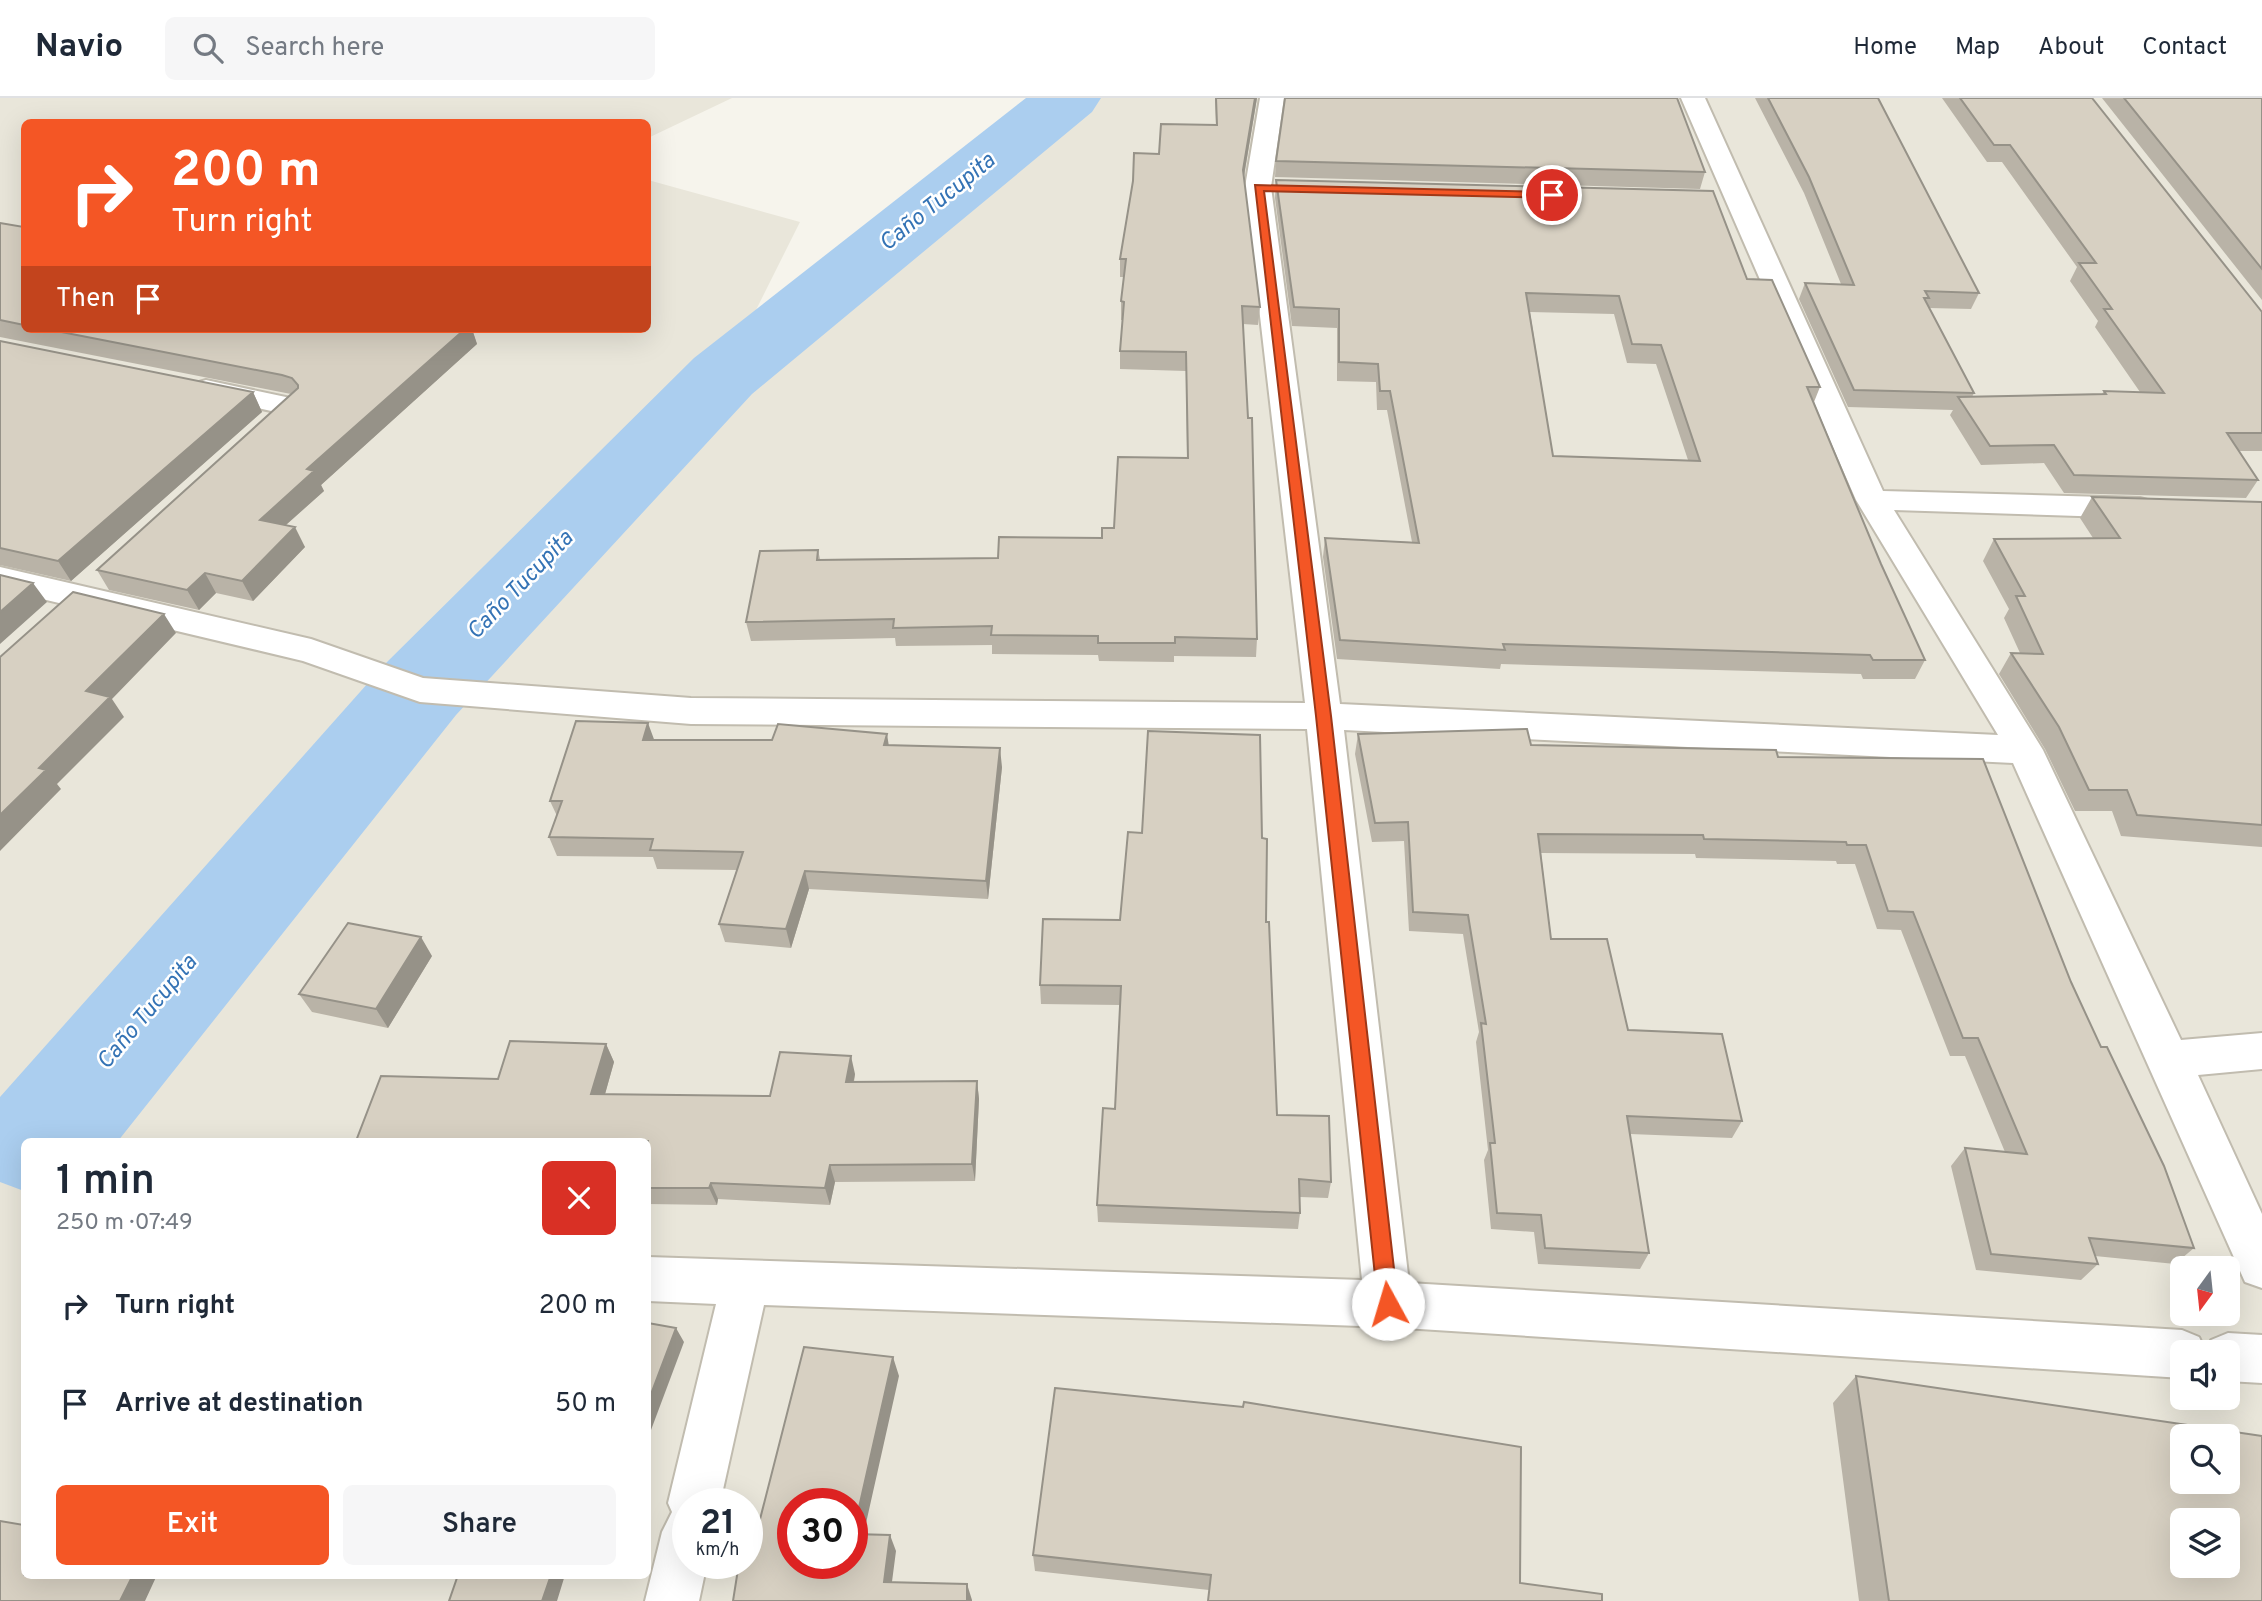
<!DOCTYPE html>
<html lang="en">
<head>
<meta charset="utf-8">
<style>
	:root { --surface:#fff; --page:#f6f6f7; --text:#1f2937; --muted:#747a83; --line:#e0e1e3; --accent:#f45625 }
	body { margin:0; font-family:Overpass,sans-serif; background:var(--page); color:var(--text); height:100vh; display:flex; flex-direction:column; font-size:26px; white-space:nowrap }
	* { box-sizing:border-box; margin:0 }
	p { font-size:23px; color:var(--muted) }
	.icon { flex:none; width:38px; height:38px; fill:none; stroke:currentColor; stroke-width:2; stroke-linecap:round; stroke-linejoin:round }
	.map { position:relative; flex:1; overflow:hidden }
	.details { position:absolute; left:21px; top:1040px; width:630px; height:441px; display:flex; flex-direction:column; background:var(--surface); border-radius:10px; box-shadow:0 7px 28px #0002 }
	.details>* { flex:none }
	.guide { position:absolute; left:21px; top:21px; width:630px; height:214px; border-radius:10px; box-shadow:0 7px 28px #0002; background:#f45625; color:#fff; overflow:hidden }
	.needle { width:46px; rotate:195deg }
	.fabs { position:absolute; left:2170px; top:1158px; display:grid; gap:14px }
	.fabs a { display:grid; place-items:center; width:70px; height:70px; border-radius:10px; background:var(--surface); box-shadow:0 7px 28px #0002; font-size:35px }
	.speed { position:absolute; left:672px; top:1390px; display:flex; gap:14px; font-size:35px; font-weight:700; text-align:center }
	.speed>* { display:grid; place-content:center; width:91px; height:91px; border-radius:50%; background:var(--surface); box-shadow:0 7px 28px #0002; line-height:1 }
	.speed small { font-size:18px; font-weight:400 }
	.speed .limit { border:10px solid #d22; background:#fff; color:#111 }
	.pin { position:absolute; display:grid; place-items:center; width:60px; height:60px; color:#fff; margin:-30px; border:4px solid #fff; border-radius:50%; box-shadow:0 2px 7px #0007 }
	.me { position:absolute; width:77px; margin:-38px; rotate:354deg; stroke-linejoin:round; filter:drop-shadow(0 0 5px #0008) }
	.turn { display:flex; align-items:center; gap:24px; height:147px; padding:0 35px; font-size:32px }
	.turn .icon { width:91px; height:91px; stroke-width:2.5 }
	.turn b { display:block; font-size:49px; line-height:60px }
	.then { display:flex; align-items:center; height:66px; padding:0 35px; background:#0003; gap:14px; font-size:26px }
	.round { display:grid; place-items:center; flex:none; width:74px; height:74px; border-radius:10px; background:var(--page) }
	.head { display:flex; align-items:center; justify-content:space-between; height:119px; padding:0 35px }
	h1 { font-size:42px; font-weight:600; line-height:52px }
	.cta { display:flex; gap:14px; margin-top:auto; padding:14px 35px }
	.cta a { flex:1; height:80px; border-radius:10px; background:var(--accent); color:#fff; font-size:28px; font-weight:600; line-height:80px; text-align:center }
	.cta a+a { background:var(--page); color:var(--text) }
	ul { padding:0; list-style:none }
	li { display:flex; align-items:center; gap:21px; height:98px; padding:0 35px }
	li div { flex:1 }
	li b { display:block; font-size:26px }
	li em { font-style:normal }
	header { display:flex; align-items:center; gap:42px; box-sizing:border-box; height:98px; padding:0 35px; background:var(--surface); border-bottom:2px solid var(--line) }
	header strong { font-size:33px }
	nav { display:flex; gap:38px; margin-inline-start:auto; font-size:24px }
	.search { width:490px; height:63px; background:var(--page); display:flex; align-items:center; gap:18px; box-sizing:border-box; padding:0 24px; border-radius:10px; color:var(--muted); font-size:26px }
	.map>svg:first-child { display:block }
	.residential { fill:#e9e6da; fill-rule:evenodd }
	.lines { fill:none; stroke-linecap:round; stroke-linejoin:round }
	.river { fill:#abceef; fill-rule:evenodd }
	.street-casing { stroke:#c1bcaf; stroke-width:4 }
	.street { fill:#fff; fill-rule:evenodd }
	.wall { fill:#b9b3a7; fill-rule:evenodd }
	.shaded-wall { fill:#969288 }
	.building { fill:#d7d0c2; stroke:#969288; stroke-width:2; fill-rule:evenodd }
	.route { fill:#f45625; stroke:#9f3818; stroke-width:2 }
	.labels { text-anchor:middle; dominant-baseline:central; stroke-width:5; stroke-linejoin:round; paint-order:stroke }
	.water-label { font-size:23px; font-style:italic; fill:#3473b5; stroke:#fff }
</style>
</head>
<body>
<header>
<strong>Navio</strong>
<div class="search"><svg class="icon" aria-label="search" viewBox="0 0 24 24"><circle cx="10" cy="10" r="6"/><path d="M15 15l6 6"/></svg>Search here</div>
<nav><a>Home</a><a>Map</a><a>About</a><a>Contact</a></nav>
</header>
<div class="map">
<svg width="2262" height="1503" viewBox="0 0 2262 1503">
	<rect width="100%" height="100%" fill="#f6f4ec"/>
	<path class="residential" d="M0 0H732L648 40V24H24V231H648V82L800 124 724 276 1068 0H2262V1503H0ZM24 1043H648V1477H24ZM2182 1171H2228V1216H2182ZM2182 1255H2228V1300H2182ZM2182 1339H2228V1384H2182ZM688 1405H747V1465H688ZM793 1405H852V1465H793ZM2182 1423H2228V1468H2182Z"/>
	<g class="lines">
		<path class="river" d="M1026 0H1101L1092 14 752 296 456 617 118 1043H24V1093L0 1084V999L384 567 694 260Z"/>
		<defs>
			<path id="street" d="M1260 0H1284L1271 89 1340 606 1998 637 1856 402 1681 0H1705L1883 393 2140 400 2151 403 2156 410 2151 417 2140 420 1894 412 2043 652 2181 942 2262 935V971L2198 977 2262 1116V1190L2245 1184 2013 665 1344 632 1409 1185 2182 1232 2199 1239 2206 1254 2211 1242 2228 1235 2262 1237V1285L2228 1283V1255H2182V1280L1388 1229 764 1207 720 1405H688V1465H707L699 1503H645L662 1434 672 1414 668 1405 716 1206 648 1203V1159L1362 1182 1307 631 691 626 420 604 303 563 0 491V469L311 541 423 580 691 600 1305 605 1245 89Z
				M206 282 300 302 305 308 300 314 290 317 196 297 191 291 196 285Z"/>
		</defs>
		<use href="#street" class="street-casing"/>
		<use href="#street" class="street"/>
	</g>
	<path class="wall" d="M1215 0H1257L1244 79 1260 209 1258 227 1243 226 1257 541 1256 559 1174 558V564L1099 563 1098 557 992 556V547L896 548 895 540 751 543 746 524 818 452 820 461 998 460 1102 440 1114 430 1187 360 1186 273 1120 271V253L1123 222H1121V203L1124 179H1120V161L1159 56 1216 27Z
		M1755 0H1878L1979 195 1971 211 1929 210 1974 295 1972 299 2102 296 2104 293 2140 294 2095 229 2098 223 2070 183 2077 169 2002 64H1987L1942 0H2092L2262 214V353H2239L2258 382 2246 400 2064 395 2044 365 1981 367 1950 317 1953 312 1848 309 1799 201 1805 185 1841 186 1804 95Z
		M2102 0H2262V202Z
		M1276 63 1705 74 1700 91 1275 79Z
		M1276 82 1747 181 1820 289 1814 304 1881 466 1925 562 1915 581H1863L1861 576 1501 566 1500 571 1337 561 1323 459 1325 440 1412 444 1387 312H1377L1376 284 1337 283V230L1292 228 1275 100ZM1530 214 1614 216 1627 265 1656 266 1688 362 1553 358Z
		M0 125 24 129V231H472L477 246 321 387 324 393 286 427 305 449 253 503 216 495 199 512 109 492 97 472 291 296 0 239Z
		M0 243 253 294 262 314 71 483 0 467Z
		M2092 399 2262 404V749L2121 738 2112 713H2075L2045 651 1999 576 2011 555H2020L2004 520 2009 511 1983 463 1994 441 2093 440 2080 420Z
		M1358 636 1531 647 1778 659 2071 884 2194 1150 2175 1166 2095 1158 2098 1166 2081 1182 1976 1172 1951 1068 1965 1050 2005 1054 1965 958H1950L1901 832 1877 831 1855 766H1837L1836 763 1696 760 1695 756 1541 755 1551 841 1628 932 1742 1023 1732 1040 1630 1036 1649 1155 1640 1171 1538 1166 1534 1134 1491 1131 1484 1062 1488 1052 1476 944 1479 934 1463 836 1409 833 1404 743 1372 744 1355 656Z
		M654 642 889 647 1002 669 988 801 809 791 791 850 725 844 719 826 737 772 657 771 653 759 557 758 549 739 557 718 550 703Z
		M1142 735 1262 740 1266 824 1277 1017 1331 1084 1328 1100 1300 1099V1115L1298 1131 1098 1124 1097 1107 1115 1011 1120 907 1041 906 1040 887 1120 822Z
		M432 858 388 930 312 914 299 896Z
		M606 946 614 964 605 996 770 998 855 976 854 984 977 983 979 1001 975 1083 835 1084 830 1107 718 1101 717 1107 648 1106V1043L498 981Z
		M1856 1278 2262 1503H1859L1833 1305Z
		M1033 1457 1520 1485 1209 1492 1035 1473Z"/>
	<path class="shaded-wall" d="M1255 0H1257L1242 89 1243 72Z
		M465 231H472L477 246 321 387 324 393 270 441 260 422 307 371Z
		M253 294 262 314 71 483 58 463Z
		M295 429 305 449 253 503 242 483Z
		M205 475 216 495 199 512 187 492Z
		M33 485 47 504 0 546V514Z
		M164 516 176 535 112 601 124 619 57 686 61 691 0 753V717L39 670 86 593Z
		M648 625 655 644 643 642Z
		M887 636 890 655 884 647Z
		M1000 650 1002 669 988 801 986 783Z
		M805 773 809 791 791 850 786 831Z
		M421 839 432 858 388 930 376 911Z
		M606 946 614 964 600 1014 591 996Z
		M851 958 855 976 850 1002 846 984Z
		M977 983 979 1001 975 1083 972 1066Z
		M830 1067 835 1084 830 1107 825 1090Z
		M711 1085 718 1101 717 1107 709 1090Z
		M676 1230 684 1244 648 1340V1304Z
		M893 1259 899 1278 860 1452 853 1436Z
		M890 1437 896 1453 890 1499 884 1484Z
		M133 1477H157L145 1503H120Z
		M551 1477H565L557 1503H542Z
		M967 1486 972 1502V1503H967Z"/>
	<path class="building" d="M1216 0H1255L1243 72 1260 209 1242 208 1248 320H1252L1257 541 1175 539V545H1098V538L991 537 992 528 893 530 894 521 746 524 760 453 818 452 817 462 998 460 999 439 1102 440V430H1114L1118 359 1188 360 1186 254 1120 253 1124 204 1121 203 1126 161H1120L1133 83 1134 55 1159 56 1161 26 1217 27Z
		M1285 0H1677L1705 74 1276 63Z
		M1768 0H1878L1979 195 1925 193 1929 200H1924L1974 295 1854 292 1805 185 1854 187 1809 79Z
		M1960 0H2092L2262 214V335H2227L2258 382 2074 377 2054 347 1990 348 1958 299 2106 296 2104 293 2164 295 2104 211H2112L2079 165H2096L2010 47H1994Z
		M2124 0H2262V171Z
		M1276 82 1713 93 1747 181 1772 182 1820 289H1807L1881 466 1925 562H1873L1870 557 1503 546 1505 552 1340 542 1325 440 1419 445 1390 293H1380L1378 266 1339 264V211L1294 209ZM1526 195 1619 198 1632 246 1661 247 1700 363 1553 358Z
		M0 125 24 129V227L0 222Z
		M46 231H465L307 371 314 373 260 422 295 429 242 483 205 475 187 492 97 472 298 290V287L292 280 282 277Z
		M0 243 253 294 58 463 0 450Z
		M2092 399 2262 404V727L2137 717 2127 692H2089L2059 629 2011 555 2043 556 2016 498H2025L1994 441 2120 440Z
		M0 477 33 485 0 514Z
		M73 494 164 516 86 593 110 599 39 670 46 672 0 717V559Z
		M576 623 648 625 643 642H772L778 626 887 636 884 647 1000 650 986 783 805 773 786 831 719 826 743 754 650 752 653 741 549 739 562 703H550Z
		M1527 631 1531 647 1776 652 1778 659 1983 661 2071 884 2101 949H2107L2164 1068 2194 1150 2089 1140 2098 1166 1991 1156 1965 1050 2027 1056 1978 940H1963L1913 814 1888 813 1866 747H1847L1846 744 1704 741 1703 737 1538 736 1551 841H1607L1628 932 1722 936 1742 1023 1627 1018 1649 1155 1545 1150 1541 1117 1497 1115 1490 1045H1495L1481 925 1486 926 1468 817 1413 814 1408 724 1375 725 1358 636Z
		M1148 633 1260 637 1262 740 1267 741 1266 824H1269L1277 1017 1329 1018 1331 1084 1299 1081 1300 1115 1097 1107 1103 1010 1115 1011 1121 888 1040 887 1043 821 1120 822 1128 734 1142 735Z
		M348 825 421 839 376 911 299 896Z
		M510 943 606 946 591 996 770 998 780 954 851 958 846 984 977 983 972 1066 830 1067 825 1090 711 1085 709 1090H648V1043H356L381 978 498 981Z
		M648 1225 676 1230 648 1304Z
		M804 1249 893 1259 853 1436 890 1437 884 1484 967 1486V1503H733L739 1465H747V1433H757ZM793 1405H852V1465H793Z
		M1856 1278 2262 1338V1503H1889ZM2182 1339H2228V1384H2182ZM2182 1423H2228V1468H2182Z
		M1055 1290 1243 1309 1244 1304 1521 1349 1520 1485 1602 1496V1503H1208L1211 1477 1033 1457Z
		M0 1423 24 1427V1477H133L120 1503H0Z
		M458 1477H551L542 1503H449Z"/>
	<path class="route" d="M1255 87 1552 94 1557 97 1552 100 1264 93 1331 618 1398 1206 1395 1212 1388 1215 1381 1212 1378 1206 1316 618Z"/>
	<g class="labels">
		<g class="water-label">
			<text transform="translate(938 105) rotate(-39)">Caño Tucupita</text>
			<text transform="translate(521 488) rotate(-46)">Caño Tucupita</text>
			<text transform="translate(148 915) rotate(-50)">Caño Tucupita</text>
		</g>
	</g>
</svg>
<div class="fabs">
<a><svg class="needle" viewBox="-14 -14 28 28"><path d="M0-13l5 13h-10z" fill="#e53935"/><path d="M0 13l5-13h-10z" fill="#747a83"/></svg></a>
<a><svg class="icon" aria-label="sound" viewBox="0 0 24 24"><path d="M4 9h4l5-4v14l-5-4H4zM17 9q2 3 0 6"/></svg></a>
<a><svg class="icon" aria-label="search" viewBox="0 0 24 24"><circle cx="10" cy="10" r="6"/><path d="M15 15l6 6"/></svg></a>
<a><svg class="icon" aria-label="layers" viewBox="0 0 24 24"><path d="M12 4l9 5-9 5-9-5zM3 14l9 5 9-5"/></svg></a>
</div>
<div class="speed"><div>21<small>km/h</small></div><div class="limit">30</div></div>
<div class="pin" style="left:1552px;top:97px;background:#d93025"><svg class="icon" aria-label="arrive" viewBox="0 0 24 24"><path d="M6 21V4h12l-3 4 3 4H6"/></svg></div>
<svg class="me" style="left:1388px;top:1206px" viewBox="-20 -20 40 40"><circle r="19" fill="#fff"/><path d="M0-13L10 11 0 6-10 11z" fill="#f45625"/></svg>
<div class="guide">
<div class="turn"><svg class="icon" aria-label="right" viewBox="0 0 24 24"><path d="M7 20v-9h11M14 6l5 5-5 5"/></svg><div><b>200 m</b>Turn right</div></div>
<div class="then">Then<svg class="icon" aria-label="arrive" viewBox="0 0 24 24"><path d="M6 21V4h12l-3 4 3 4H6"/></svg></div>
</div>
<section class="details">
<div class="head"><div><h1>1 min</h1><p>250 m · 07:49</p></div><a class="round" style="background:#d93025;color:#fff"><svg class="icon" aria-label="close" viewBox="0 0 24 24"><path d="M6 6l12 12M18 6L6 18"/></svg></a></div>
<ul>
<li><svg class="icon" aria-label="right" viewBox="0 0 24 24"><path d="M7 20v-9h11M14 6l5 5-5 5"/></svg><div><b>Turn right</b></div><em>200 m</em></li>
<li><svg class="icon" aria-label="arrive" viewBox="0 0 24 24"><path d="M6 21V4h12l-3 4 3 4H6"/></svg><div><b>Arrive at destination</b></div><em>50 m</em></li>
</ul>
<div class="cta"><a>Exit</a><a>Share</a></div>
</section>
</div>
</body>
</html>
